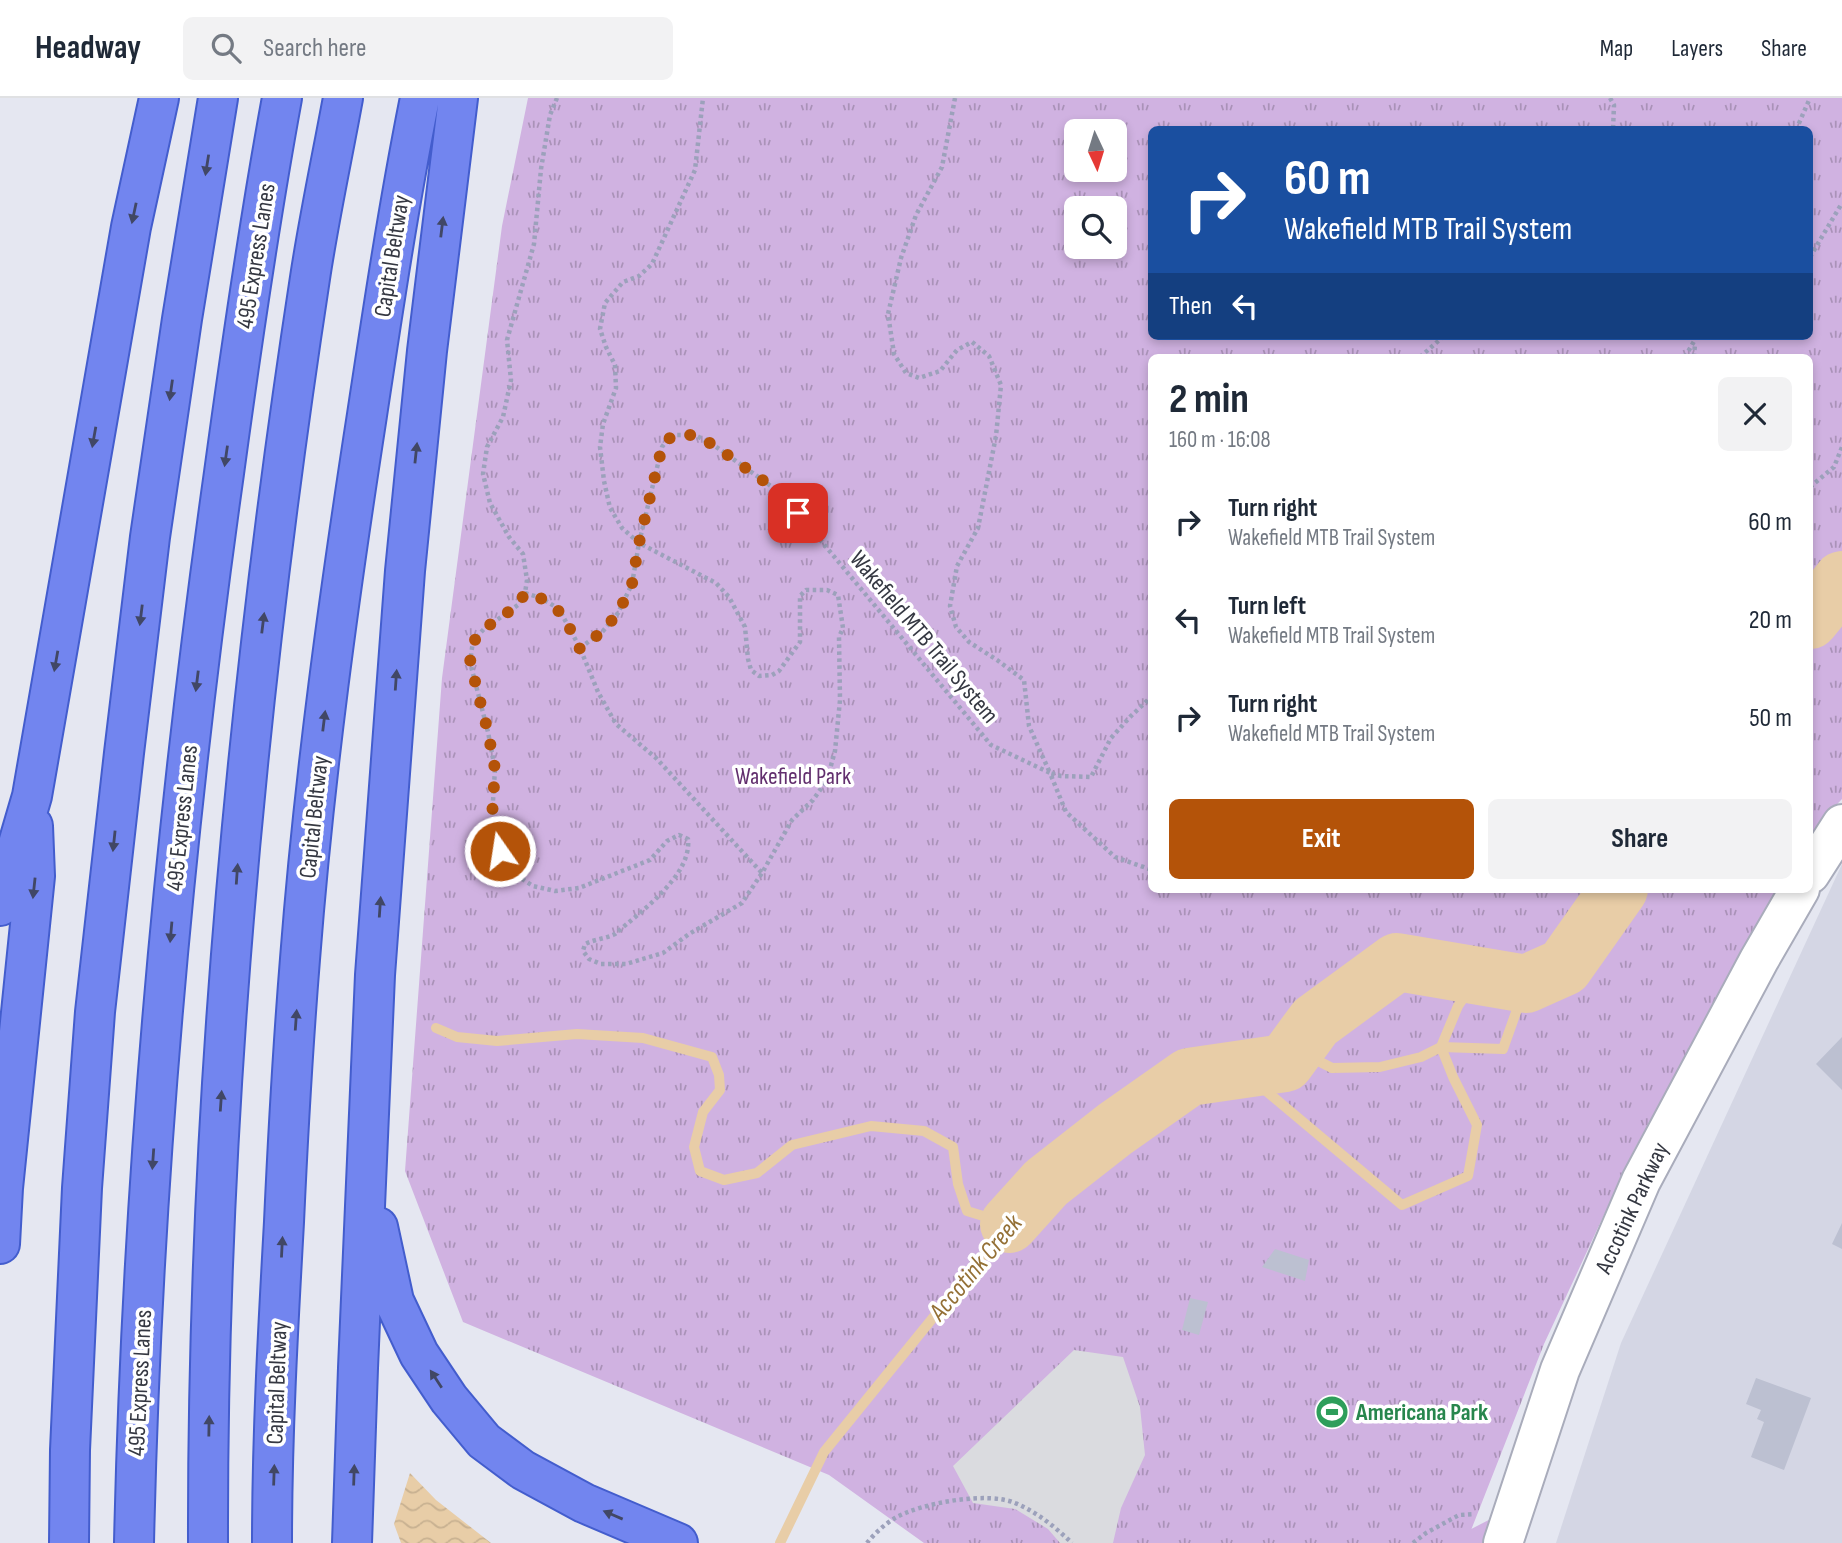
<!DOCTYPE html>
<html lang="en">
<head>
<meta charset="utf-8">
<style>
	:root { --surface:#fff; --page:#f2f2f3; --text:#1f2937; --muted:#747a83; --line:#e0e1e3; --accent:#b45309 }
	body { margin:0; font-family:"Sofia Sans Condensed",sans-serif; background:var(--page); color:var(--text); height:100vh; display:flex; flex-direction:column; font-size:26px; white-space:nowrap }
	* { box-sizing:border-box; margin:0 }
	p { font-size:23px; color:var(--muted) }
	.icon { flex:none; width:38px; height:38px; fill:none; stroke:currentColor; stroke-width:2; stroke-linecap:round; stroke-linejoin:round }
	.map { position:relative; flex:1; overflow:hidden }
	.side { position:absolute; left:1148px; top:256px; width:665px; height:539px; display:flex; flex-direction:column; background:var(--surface); border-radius:10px; box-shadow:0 4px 10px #0003 }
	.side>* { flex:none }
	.banner { position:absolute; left:1148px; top:28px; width:665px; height:214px; border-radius:10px; box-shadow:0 4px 10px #0003; background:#1a4fa0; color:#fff; overflow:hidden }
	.needle { width:46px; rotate:176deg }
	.controls { position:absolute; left:1064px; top:21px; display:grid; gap:14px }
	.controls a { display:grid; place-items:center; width:63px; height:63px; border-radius:10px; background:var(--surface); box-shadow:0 4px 10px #0003; font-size:35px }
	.pin { position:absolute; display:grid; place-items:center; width:60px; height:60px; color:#fff; margin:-30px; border-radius:14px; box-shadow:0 4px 10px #0006 }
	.me { position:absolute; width:77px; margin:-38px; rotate:347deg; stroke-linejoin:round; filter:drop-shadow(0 0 5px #0008) }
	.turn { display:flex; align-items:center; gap:24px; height:147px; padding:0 21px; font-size:32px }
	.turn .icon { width:91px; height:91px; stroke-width:2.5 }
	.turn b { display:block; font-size:49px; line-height:60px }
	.then { display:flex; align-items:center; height:66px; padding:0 21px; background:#0003; gap:14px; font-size:26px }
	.round { display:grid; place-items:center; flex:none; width:74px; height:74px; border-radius:10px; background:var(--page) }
	.headline { display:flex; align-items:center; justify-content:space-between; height:119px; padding:0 21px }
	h1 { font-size:42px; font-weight:700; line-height:52px }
	.button { display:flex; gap:14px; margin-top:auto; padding:14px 21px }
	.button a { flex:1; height:80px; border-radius:10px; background:var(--accent); color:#fff; font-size:28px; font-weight:700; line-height:80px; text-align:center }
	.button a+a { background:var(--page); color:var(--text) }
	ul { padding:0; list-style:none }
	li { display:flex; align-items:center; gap:21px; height:98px; padding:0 21px }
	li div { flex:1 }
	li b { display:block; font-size:26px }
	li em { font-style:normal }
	header { display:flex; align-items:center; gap:42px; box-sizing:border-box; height:98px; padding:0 35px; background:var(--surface); border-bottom:2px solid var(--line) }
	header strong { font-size:33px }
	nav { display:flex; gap:38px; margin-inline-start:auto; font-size:24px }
	.search { width:490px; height:63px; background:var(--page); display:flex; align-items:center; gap:18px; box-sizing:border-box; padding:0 24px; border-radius:10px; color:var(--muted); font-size:26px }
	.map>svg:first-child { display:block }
	.residential { fill:#d4d6e4 }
	.green { fill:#d0b2e1 }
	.park { fill:url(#park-tufts); fill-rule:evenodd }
	.parking { fill:#dadbdf }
	.water { fill:url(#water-waves) }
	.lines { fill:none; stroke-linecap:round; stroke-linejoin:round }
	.stream { stroke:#e8cda7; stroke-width:10 }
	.river { stroke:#e8cda7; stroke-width:58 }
	.building { fill:#bcc0d1 }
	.minor-casing { stroke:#a9acbb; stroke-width:42 }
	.highway-casing { stroke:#435dcd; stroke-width:42 }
	.path { stroke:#9ca1bb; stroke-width:4.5; stroke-dasharray:3.5 3.5; stroke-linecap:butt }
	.minor { stroke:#fff; stroke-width:38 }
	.highway { stroke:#7285ef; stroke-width:38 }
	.oneway { fill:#414765 }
	.route { stroke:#b45309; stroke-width:12; stroke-dasharray:0 21.6 }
	.labels { text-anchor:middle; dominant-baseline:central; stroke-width:7; stroke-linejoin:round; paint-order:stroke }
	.street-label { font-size:24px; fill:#353842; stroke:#fff }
	.park-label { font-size:24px; fill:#622f6e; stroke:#fff }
	.leisure-label { font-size:24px; font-weight:bold; fill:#27864d; stroke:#fff; text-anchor:start }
	.water-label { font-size:26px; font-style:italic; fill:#947036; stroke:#fff }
</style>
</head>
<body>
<header>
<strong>Headway</strong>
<div class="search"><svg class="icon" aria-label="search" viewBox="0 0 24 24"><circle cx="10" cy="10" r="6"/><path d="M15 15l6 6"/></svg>Search here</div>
<nav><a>Map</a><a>Layers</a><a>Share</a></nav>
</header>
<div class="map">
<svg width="1842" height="1445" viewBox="0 0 1842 1445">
	<defs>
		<pattern id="park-tufts" width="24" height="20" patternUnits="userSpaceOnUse" patternTransform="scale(1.75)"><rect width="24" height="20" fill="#d0b2e1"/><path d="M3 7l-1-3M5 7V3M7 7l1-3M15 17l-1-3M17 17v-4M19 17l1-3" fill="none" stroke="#aa92b8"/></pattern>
		<pattern id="water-waves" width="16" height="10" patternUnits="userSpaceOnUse" patternTransform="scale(1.75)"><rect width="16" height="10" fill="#e8cda7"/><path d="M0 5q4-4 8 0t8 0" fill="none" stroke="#c8b191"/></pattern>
	</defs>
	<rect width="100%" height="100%" fill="#e5e7f1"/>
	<path class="residential" d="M1842 766V1445H1556L1621 1245Z"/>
	<path class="green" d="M1514 1409 1501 1445H1444Z"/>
	<path class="park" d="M528 0H1842V701L1819 725 1810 741V259H1152V791H1781L1635 1050 1544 1246 1466 1445H924L829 1377 463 1224 405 1073 442 580 502 128ZM1152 32H1810V238H1152ZM1076 33H1115V72H1076ZM1076 110H1115V149H1076Z"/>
	<path class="parking" d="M1074 1252 1123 1259 1140 1309 1145 1357 1121 1410 1113 1445H1060L1048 1431 1015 1411 973 1405 953 1368Z"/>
	<path class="water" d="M410 1375 436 1402 491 1445H401L394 1426Z"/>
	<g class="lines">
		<path class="stream" d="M436 930 457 939 497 943 577 936 643 940 712 959 719 977 720 992 703 1014 694 1049 700 1073 724 1082 757 1075 792 1047 871 1028 924 1033 953 1049 958 1086 967 1113 1009 1126 824 1354 780 1445
			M1295 951 1332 970 1380 969 1421 959 1441 949 1503 951 1526 886
			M1240 971 1402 1107 1468 1078 1477 1027 1453 979 1441 949 1458 908 1479 878"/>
		<path class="river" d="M1810 522 1842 482
			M1009 1126 1046 1085 1115 1031 1189 979 1285 965 1315 924 1397 864 1526 886 1564 869 1619 791"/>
	</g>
	<path class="building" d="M1842 939V992L1816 966Z
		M1842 1125V1151L1832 1146Z
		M1275 1151 1309 1162 1305 1183 1262 1169Z
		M1190 1200 1208 1204 1199 1237 1182 1232Z
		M1756 1280 1811 1300 1784 1372 1751 1359 1764 1324 1757 1321 1761 1312 1746 1306Z"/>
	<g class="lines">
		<defs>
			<path id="minor" d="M1810 776 1842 726
				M1503 1445 1560 1272 1641 1083 1759 862 1800 791"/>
			<path id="highway" d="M0 808 32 698 131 129 159 0
				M378 1129 394 1203 419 1256 449 1301 484 1343 523 1372 584 1405 678 1445
				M0 1146 3 1090 35 778 33 728
				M69 1445 70 1352 82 1090 95 914 124 655 150 439 182 221 218 0
				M134 1445C142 1087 174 730 224 375 241 250 259 125 282 0
				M208 1445C207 1021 246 598 310 180 319 120 332 60 343 0
				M272 1445C272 1338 278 1231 284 1124 288 1036 293 948 300 861 314 679 339 498 367 317 383 211 399 105 420 0
				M352 1445 358 1270 375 877 405 473 427 253 458 0"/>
		</defs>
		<use href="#minor" class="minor-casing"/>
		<use href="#highway" class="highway-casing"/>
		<path class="path" d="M557 0 550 17 541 71 534 146 507 242 511 282 503 319 487 349 483 376 490 405 509 439 523 456 527 482 525 495 518 507 484 531 473 543 470 564 488 634 495 671 492 719 500 753 513 775 533 788 555 793 579 790 650 762 667 743 679 737 688 741C692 778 640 814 615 836 605 841 595 841 585 846L583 853 589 861 601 866H626L663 855 689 836 742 805 762 775 792 722 813 702 827 682 835 653 840 602 839 539 843 530 838 497 827 492H806L800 498V544L779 573 772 577 759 578 751 572 748 561 745 529 729 499 716 485 639 445 622 430 610 410 604 383 600 349 603 326 616 290 615 267 606 249 600 231 605 205 623 184 639 178 652 166 695 72 703 0
			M955 0 942 69 916 117 901 160 888 216 894 256 906 275 919 280 940 273 957 252 972 244 989 258 1001 287 996 338 978 430 957 468 950 508 956 529 969 544 997 562 1024 582 1029 628 1050 675 1061 678 1091 679 1111 640 1130 619 1152 598
			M1610 0 1614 7 1613 32
			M1796 32 1810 0
			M1810 159 1842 105
			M1420 259 1444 238
			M1685 259 1697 238
			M1694 259 1695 246
			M1810 389 1834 369 1842 349
			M525 495 541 500 559 511 580 550 598 594 616 626 656 660 762 775
			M580 550 603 533 618 515 632 486 639 445 662 349 667 342 674 337H695L715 348 782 396 991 647 1050 675 1066 714 1115 759 1152 772
			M867 1445C874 1436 885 1426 895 1420 921 1405 987 1393 1015 1405 1037 1414 1055 1429 1072 1445
			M1413 1445 1426 1435 1459 1417 1475 1416"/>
		<use href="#minor" class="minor"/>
		<use href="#highway" class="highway"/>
	</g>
	<defs><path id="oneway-solid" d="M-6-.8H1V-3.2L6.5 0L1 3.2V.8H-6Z" transform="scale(1.75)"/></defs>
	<g class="oneway">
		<use href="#oneway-solid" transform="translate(207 67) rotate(99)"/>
		<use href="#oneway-solid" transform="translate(134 115) rotate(102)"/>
		<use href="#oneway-solid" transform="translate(442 129) rotate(-83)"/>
		<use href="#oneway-solid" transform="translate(171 292) rotate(98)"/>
		<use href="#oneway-solid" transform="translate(94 339) rotate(100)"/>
		<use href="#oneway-solid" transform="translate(416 355) rotate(-84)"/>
		<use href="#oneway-solid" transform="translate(226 358) rotate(98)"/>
		<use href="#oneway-solid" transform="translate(141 517) rotate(97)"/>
		<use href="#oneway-solid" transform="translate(263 525) rotate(-83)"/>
		<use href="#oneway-solid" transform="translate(56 563) rotate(100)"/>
		<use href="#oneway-solid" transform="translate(396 582) rotate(-86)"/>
		<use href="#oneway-solid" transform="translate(197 583) rotate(97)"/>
		<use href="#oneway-solid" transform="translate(324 623) rotate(-83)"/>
		<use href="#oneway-solid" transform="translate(114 743) rotate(96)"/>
		<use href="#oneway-solid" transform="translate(237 776) rotate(-86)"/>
		<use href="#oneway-solid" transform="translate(34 790) rotate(96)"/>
		<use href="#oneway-solid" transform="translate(380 809) rotate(-86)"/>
		<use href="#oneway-solid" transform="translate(171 834) rotate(95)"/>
		<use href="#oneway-solid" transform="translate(296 922) rotate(-86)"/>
		<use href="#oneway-solid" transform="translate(221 1003) rotate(-86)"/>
		<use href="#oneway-solid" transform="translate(153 1061) rotate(94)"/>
		<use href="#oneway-solid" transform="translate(282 1149) rotate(-87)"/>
		<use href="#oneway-solid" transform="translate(436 1281) rotate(-123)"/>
		<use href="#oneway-solid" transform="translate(209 1328) rotate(-89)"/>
		<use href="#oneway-solid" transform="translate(274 1377) rotate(-88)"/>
		<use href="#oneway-solid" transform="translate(354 1377) rotate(-88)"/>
		<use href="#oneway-solid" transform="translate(613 1417) rotate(-157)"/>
	</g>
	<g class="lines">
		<path class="route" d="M500 753 492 719 495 671 488 634 470 564 474 543 484 531 518 507 525 495C561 504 564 520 580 551L603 533 618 515 632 486 639 445 662 349 667 342 674 337H695L715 348 782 396 798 415"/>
	</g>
	<defs>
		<symbol id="stadium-disc" viewBox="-11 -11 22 22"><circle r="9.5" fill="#2e9e5b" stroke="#fff"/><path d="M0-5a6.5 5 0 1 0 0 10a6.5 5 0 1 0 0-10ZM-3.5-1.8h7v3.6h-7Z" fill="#fff"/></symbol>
	</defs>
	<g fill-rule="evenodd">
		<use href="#stadium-disc" x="1313" y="1295" width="38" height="38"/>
	</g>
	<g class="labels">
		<g class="street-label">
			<text transform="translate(256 158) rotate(-81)">495 Express Lanes</text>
			<text transform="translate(392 158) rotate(-81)">Capital Beltway</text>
			<text transform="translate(924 539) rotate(50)">Wakefield MTB Trail System</text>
			<text transform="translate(314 719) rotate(-84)">Capital Beltway</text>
			<text transform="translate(182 720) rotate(-84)">495 Express Lanes</text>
			<text transform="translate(1632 1110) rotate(-65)">Accotink Parkway</text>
			<text transform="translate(140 1285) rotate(-87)">495 Express Lanes</text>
			<text transform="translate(277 1285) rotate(-88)">Capital Beltway</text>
		</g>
		<g class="park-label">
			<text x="793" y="678">Wakefield Park</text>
		</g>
		<g class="leisure-label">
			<text x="1356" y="1314">Americana Park</text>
		</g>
		<g class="water-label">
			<text transform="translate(976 1170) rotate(-50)">Accotink Creek</text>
		</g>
	</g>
</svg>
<div class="controls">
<a><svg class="needle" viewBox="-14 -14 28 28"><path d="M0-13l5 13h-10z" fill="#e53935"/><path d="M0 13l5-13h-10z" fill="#747a83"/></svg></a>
<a><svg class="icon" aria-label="search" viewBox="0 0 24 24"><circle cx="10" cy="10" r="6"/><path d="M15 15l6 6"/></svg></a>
</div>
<div class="pin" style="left:798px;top:415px;background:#d93025"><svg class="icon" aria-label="arrive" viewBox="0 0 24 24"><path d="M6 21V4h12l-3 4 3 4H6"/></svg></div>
<svg class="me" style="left:500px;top:753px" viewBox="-20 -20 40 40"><circle r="17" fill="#b45309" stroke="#fff" stroke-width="3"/><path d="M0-11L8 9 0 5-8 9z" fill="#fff"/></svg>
<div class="banner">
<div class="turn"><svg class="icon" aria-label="right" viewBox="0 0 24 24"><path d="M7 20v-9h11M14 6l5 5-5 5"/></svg><div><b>60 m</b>Wakefield MTB Trail System</div></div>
<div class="then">Then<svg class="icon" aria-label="left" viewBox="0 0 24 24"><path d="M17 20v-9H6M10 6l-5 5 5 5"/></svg></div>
</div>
<section class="side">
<div class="headline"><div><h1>2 min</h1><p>160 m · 16:08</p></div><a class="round"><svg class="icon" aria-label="close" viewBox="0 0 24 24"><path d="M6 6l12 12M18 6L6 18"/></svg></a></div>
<ul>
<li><svg class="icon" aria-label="right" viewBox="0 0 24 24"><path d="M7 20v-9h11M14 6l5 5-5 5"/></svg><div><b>Turn right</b><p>Wakefield MTB Trail System</p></div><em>60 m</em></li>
<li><svg class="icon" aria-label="left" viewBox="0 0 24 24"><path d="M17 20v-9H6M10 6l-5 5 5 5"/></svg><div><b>Turn left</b><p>Wakefield MTB Trail System</p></div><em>20 m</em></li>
<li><svg class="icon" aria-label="right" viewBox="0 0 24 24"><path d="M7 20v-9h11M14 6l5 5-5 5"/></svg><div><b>Turn right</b><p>Wakefield MTB Trail System</p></div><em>50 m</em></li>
</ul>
<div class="button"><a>Exit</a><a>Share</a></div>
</section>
</div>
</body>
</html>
